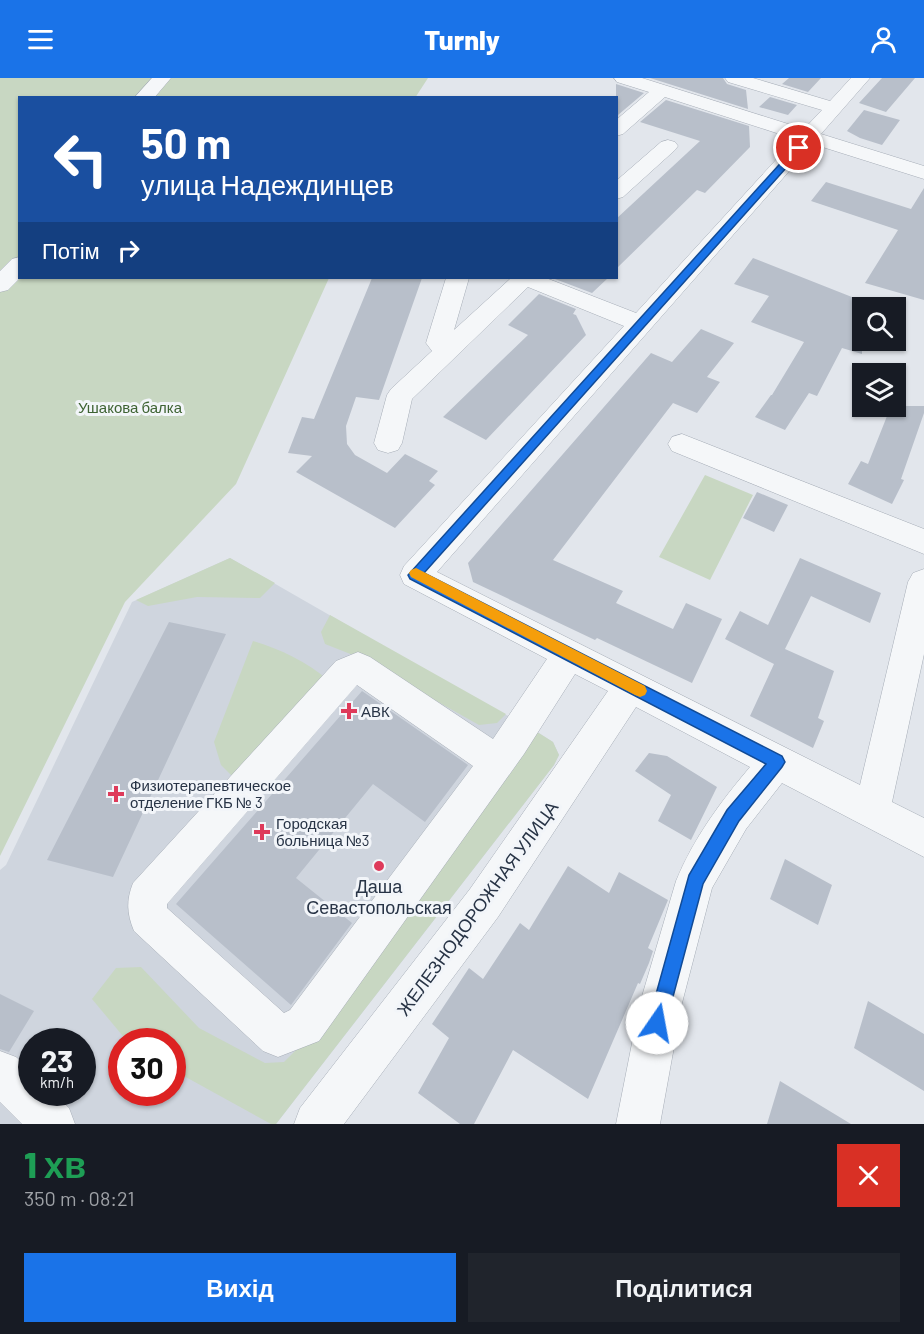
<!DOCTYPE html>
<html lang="uk">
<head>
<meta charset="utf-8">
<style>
	:root { --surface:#171b24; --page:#20242c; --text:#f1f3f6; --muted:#9ea1a6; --accent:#1a73e8 }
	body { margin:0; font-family:Barlow,sans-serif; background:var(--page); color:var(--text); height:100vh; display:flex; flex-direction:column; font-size:22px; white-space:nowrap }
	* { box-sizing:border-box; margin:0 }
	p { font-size:20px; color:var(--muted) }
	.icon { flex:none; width:33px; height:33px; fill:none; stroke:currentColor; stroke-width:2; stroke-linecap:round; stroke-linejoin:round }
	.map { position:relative; height:1046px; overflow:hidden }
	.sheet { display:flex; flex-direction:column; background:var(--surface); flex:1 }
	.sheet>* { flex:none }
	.top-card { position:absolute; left:18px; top:18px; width:600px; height:183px; border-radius:0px; box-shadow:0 2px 4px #0004; background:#1a4fa0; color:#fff; overflow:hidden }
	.tools { position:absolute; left:852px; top:219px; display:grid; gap:12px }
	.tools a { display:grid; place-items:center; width:54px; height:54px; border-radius:0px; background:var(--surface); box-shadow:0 2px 4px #0004; font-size:30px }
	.speed { position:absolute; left:18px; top:950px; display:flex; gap:12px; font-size:30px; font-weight:700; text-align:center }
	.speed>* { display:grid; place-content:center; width:78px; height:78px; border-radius:50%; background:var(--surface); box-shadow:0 2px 4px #0004; line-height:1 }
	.speed small { font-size:15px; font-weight:400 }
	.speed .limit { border:9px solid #d22; background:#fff; color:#111 }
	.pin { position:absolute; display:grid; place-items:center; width:51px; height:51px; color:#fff; margin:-26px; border:3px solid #fff; border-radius:50%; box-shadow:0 2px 6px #0007 }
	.me { position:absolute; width:66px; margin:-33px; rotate:12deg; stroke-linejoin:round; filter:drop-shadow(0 0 4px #0008) }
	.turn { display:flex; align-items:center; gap:21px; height:126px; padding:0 24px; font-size:27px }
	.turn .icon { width:78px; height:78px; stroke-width:2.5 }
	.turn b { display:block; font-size:42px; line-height:51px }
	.then { display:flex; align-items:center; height:57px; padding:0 24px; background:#0003; gap:12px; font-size:22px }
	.round { display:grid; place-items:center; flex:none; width:63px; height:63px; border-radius:0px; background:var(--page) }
	.headline { display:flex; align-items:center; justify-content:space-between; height:102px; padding:0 24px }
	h1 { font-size:36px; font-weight:800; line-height:45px; color:#1e9e55 }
	.primary-button { display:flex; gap:12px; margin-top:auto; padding:12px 24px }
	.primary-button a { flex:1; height:69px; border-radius:0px; background:var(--accent); color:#fff; font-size:24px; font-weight:800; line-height:69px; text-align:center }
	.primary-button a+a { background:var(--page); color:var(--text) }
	header { display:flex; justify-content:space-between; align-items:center; height:78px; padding:0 24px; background:var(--accent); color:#fff; font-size:27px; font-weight:800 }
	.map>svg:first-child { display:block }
	.built { fill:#cfd5de; fill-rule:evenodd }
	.green { fill:#c8d7c2 }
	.building { fill:#b8bfca }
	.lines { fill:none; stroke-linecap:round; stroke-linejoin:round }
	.minor-casing { stroke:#a6adb7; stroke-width:1 }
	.minor { fill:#f5f7f9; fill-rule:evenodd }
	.route { fill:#1a73e8; stroke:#114b97; stroke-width:1.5 }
	.slow { fill:#f59e0b }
	.poi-dot { fill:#de3a5a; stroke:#f2f5f9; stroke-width:2 }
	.labels { text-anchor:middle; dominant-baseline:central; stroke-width:6; stroke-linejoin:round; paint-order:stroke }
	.park-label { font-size:15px; fill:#3e6333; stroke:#f2f5f9 }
	.poi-label { font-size:15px; fill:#283446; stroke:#f2f5f9; text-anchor:start }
	.near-poi-label { font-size:18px; fill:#283446; stroke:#f2f5f9 }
	.near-street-label { font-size:18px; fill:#283446; stroke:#f2f5f9 }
</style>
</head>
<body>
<header><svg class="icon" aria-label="menu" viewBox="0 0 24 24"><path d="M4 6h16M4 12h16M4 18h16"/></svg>Turnly<svg class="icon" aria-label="person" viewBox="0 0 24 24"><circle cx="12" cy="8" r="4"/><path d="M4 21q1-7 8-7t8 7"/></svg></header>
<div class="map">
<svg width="924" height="1046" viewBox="0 0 924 1046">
	<rect width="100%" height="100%" fill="#e2e6ec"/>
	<path class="built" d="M230 480 453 608 534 652 553 664 559 677 554 687 276 1046H0V792L6 787 132 524ZM32 963H82V1014H32ZM122 963H172V1014H122Z"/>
	<path class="green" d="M0 0H428L415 20H20V200H329L236 406 125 524 0 778Z
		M705 397 753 417 710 502 659 479Z
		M230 480 275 505 260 520 197 519 148 528 136 522Z
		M330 537 506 636 497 645 479 647 358 579 325 566 321 554Z
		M253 563C280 571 307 584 328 602L237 703 221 687 214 664Z
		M534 652 553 664 559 677 554 687 276 1046H271L173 992 172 963H127L92 921 116 890 141 889 199 950 265 985 284 984 316 952Z"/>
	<path class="building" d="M650 0H723L727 6 746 12 748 31Z
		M789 0H821L808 14 782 6Z
		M882 0H915L886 34 859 25Z
		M616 6 644 15 618 37 616 36Z
		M770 19 797 27 788 37 759 29Z
		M666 22 749 48 750 69 705 115 697 112 616 191V141L700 63 640 44Z
		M864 32 900 42 882 67 860 60 847 53Z
		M826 104 911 131 924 110V222L865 205 898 152 811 123Z
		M753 180 862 223V276L842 270 817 318 809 315 785 352 755 339 771 317H772L804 264 751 244 769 218 734 206Z
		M372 200H422L379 322 356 319 346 348 347 366 355 377 387 395 405 376 438 393 429 403 435 407 395 450 296 394 312 378 288 375 302 339 314 341Z
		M557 200H608L592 215 555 201Z
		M539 216 576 231 573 236 576 237 586 257 486 362 443 339 528 257 508 247Z
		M701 251 734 265 707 299 720 304 697 335 673 325 553 482 623 513 616 525 673 551 686 525 722 541 692 605 597 560 595 562 473 504 468 485 651 275 672 284Z
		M891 328H924V335L901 401 904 402 892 426 848 406 861 383 868 386Z
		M757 414 788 427 774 454 743 440Z
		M800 480 881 515 870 545 811 518 785 571 834 593 818 640 824 643 813 670 750 638 774 586 725 561 740 533 768 547Z
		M169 544 226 556 113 799 47 782Z
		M362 613 468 687 425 744 373 706 296 800 352 845 291 927 176 826Z
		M649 675 667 678 717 709 691 762 658 743 671 717 635 693Z
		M785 781 832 807 818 847 770 821Z
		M568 788 609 815 619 794 668 822 648 870 653 873 649 885 640 906 638 905 588 1021 513 972 474 1046H460L418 1015 449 960 432 946 469 890 483 901 520 845 529 852Z
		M0 916 34 933 9 974 0 971Z
		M868 923 924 956V1013L854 970Z
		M780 1003 851 1046H767Z"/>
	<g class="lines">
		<defs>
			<path id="minor" d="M152 0H171L154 20H134Z
				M614 0H642L804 51 822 32 728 4 725 0H753L830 23 851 0H870L821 56 924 88V101L813 66 437 494 860 707 908 504 913 495 924 491V576L892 724 924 740V779L782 705 746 751 712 810 682 925 660 1046H616L640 925 676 803C693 761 721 723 750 689L636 629 498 839 344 1046H294L300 1030 470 811 608 613 575 596 524 676 319 963 278 979 263 973 134 853C127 836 126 823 133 805L336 583 358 574 370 579 493 661 547 581 404 506 400 497 404 488 624 248 528 209 412 321 402 365 398 372 388 375 378 372 374 365 387 317 391 311 432 273 426 265 446 200H469L454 252 511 200H546L636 235 795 61 665 19 623 56 616 58V42L649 14 617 4ZM357 607 473 688 290 932 284 935 167 830V826Z
				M668 62 675 64 678 68 675 72 623 119 616 121V103L661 64Z
				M20 179V200L8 212 0 214V193L12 181Z
				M682 356 924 451V476L672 373 668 366 672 359Z
				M0 973 16 979 32 993V1014H52L69 1030 75 1046H22L0 1024Z"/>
		</defs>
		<use href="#minor" class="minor-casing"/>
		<use href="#minor" class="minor"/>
	</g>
	<path class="route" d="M796 68 804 70 424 495 782 678 785 684 782 689 739 743 703 806 666 945 663 952 657 955 651 952 648 945 689 797 727 732 766 686 410 501 408 497Z"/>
	<path class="slow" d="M416 490 645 608 647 613 645 617 640 619 635 617 411 499 409 495 411 492Z"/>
	<g class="poi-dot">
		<path d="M346 624h6v6h6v6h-6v6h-6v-6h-6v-6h6z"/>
		<path d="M113 707h6v6h6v6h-6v6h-6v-6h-6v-6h6z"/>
		<path d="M259 745h6v6h6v6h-6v6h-6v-6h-6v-6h6z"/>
		<circle cx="379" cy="788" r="6"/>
	</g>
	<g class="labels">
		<g class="park-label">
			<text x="130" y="329">Ушакова балка</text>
		</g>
		<g class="poi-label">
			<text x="361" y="633">АВК</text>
			<text x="130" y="707">Физиотерапевтическое<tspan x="130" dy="17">отделение ГКБ № 3</tspan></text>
			<text x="276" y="745">Городская<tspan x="276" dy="17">больница №3</tspan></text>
		</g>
		<g class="near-poi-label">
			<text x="379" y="808">Даша<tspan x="379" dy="21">Севастопольская</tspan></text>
		</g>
		<g class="near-street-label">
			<text transform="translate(477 830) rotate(-54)">ЖЕЛЕЗНОДОРОЖНАЯ УЛИЦА</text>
		</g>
	</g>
</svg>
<div class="tools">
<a><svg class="icon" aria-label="search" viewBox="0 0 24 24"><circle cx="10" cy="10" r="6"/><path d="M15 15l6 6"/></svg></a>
<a><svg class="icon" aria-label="layers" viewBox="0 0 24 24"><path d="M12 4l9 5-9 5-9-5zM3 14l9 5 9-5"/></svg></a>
</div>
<div class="speed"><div>23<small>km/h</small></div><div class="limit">30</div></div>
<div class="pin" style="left:799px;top:70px;background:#d93025"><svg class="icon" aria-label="arrive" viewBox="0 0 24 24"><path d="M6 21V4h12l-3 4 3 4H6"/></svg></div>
<svg class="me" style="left:657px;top:945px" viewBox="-20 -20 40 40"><circle r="19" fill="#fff"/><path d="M0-13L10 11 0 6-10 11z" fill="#1a73e8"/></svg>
<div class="top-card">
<div class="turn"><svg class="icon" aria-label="left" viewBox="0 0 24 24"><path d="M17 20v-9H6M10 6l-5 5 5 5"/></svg><div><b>50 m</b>улица Надеждинцев</div></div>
<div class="then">Потім<svg class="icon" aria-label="right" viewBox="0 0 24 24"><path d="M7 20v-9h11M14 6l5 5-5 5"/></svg></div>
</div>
</div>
<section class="sheet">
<div class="headline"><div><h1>1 хв</h1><p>350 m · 08:21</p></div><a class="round" style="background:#d93025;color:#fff"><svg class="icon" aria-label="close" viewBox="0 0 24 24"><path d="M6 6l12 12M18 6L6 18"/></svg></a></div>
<div class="primary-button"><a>Вихід</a><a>Поділитися</a></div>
</section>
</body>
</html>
